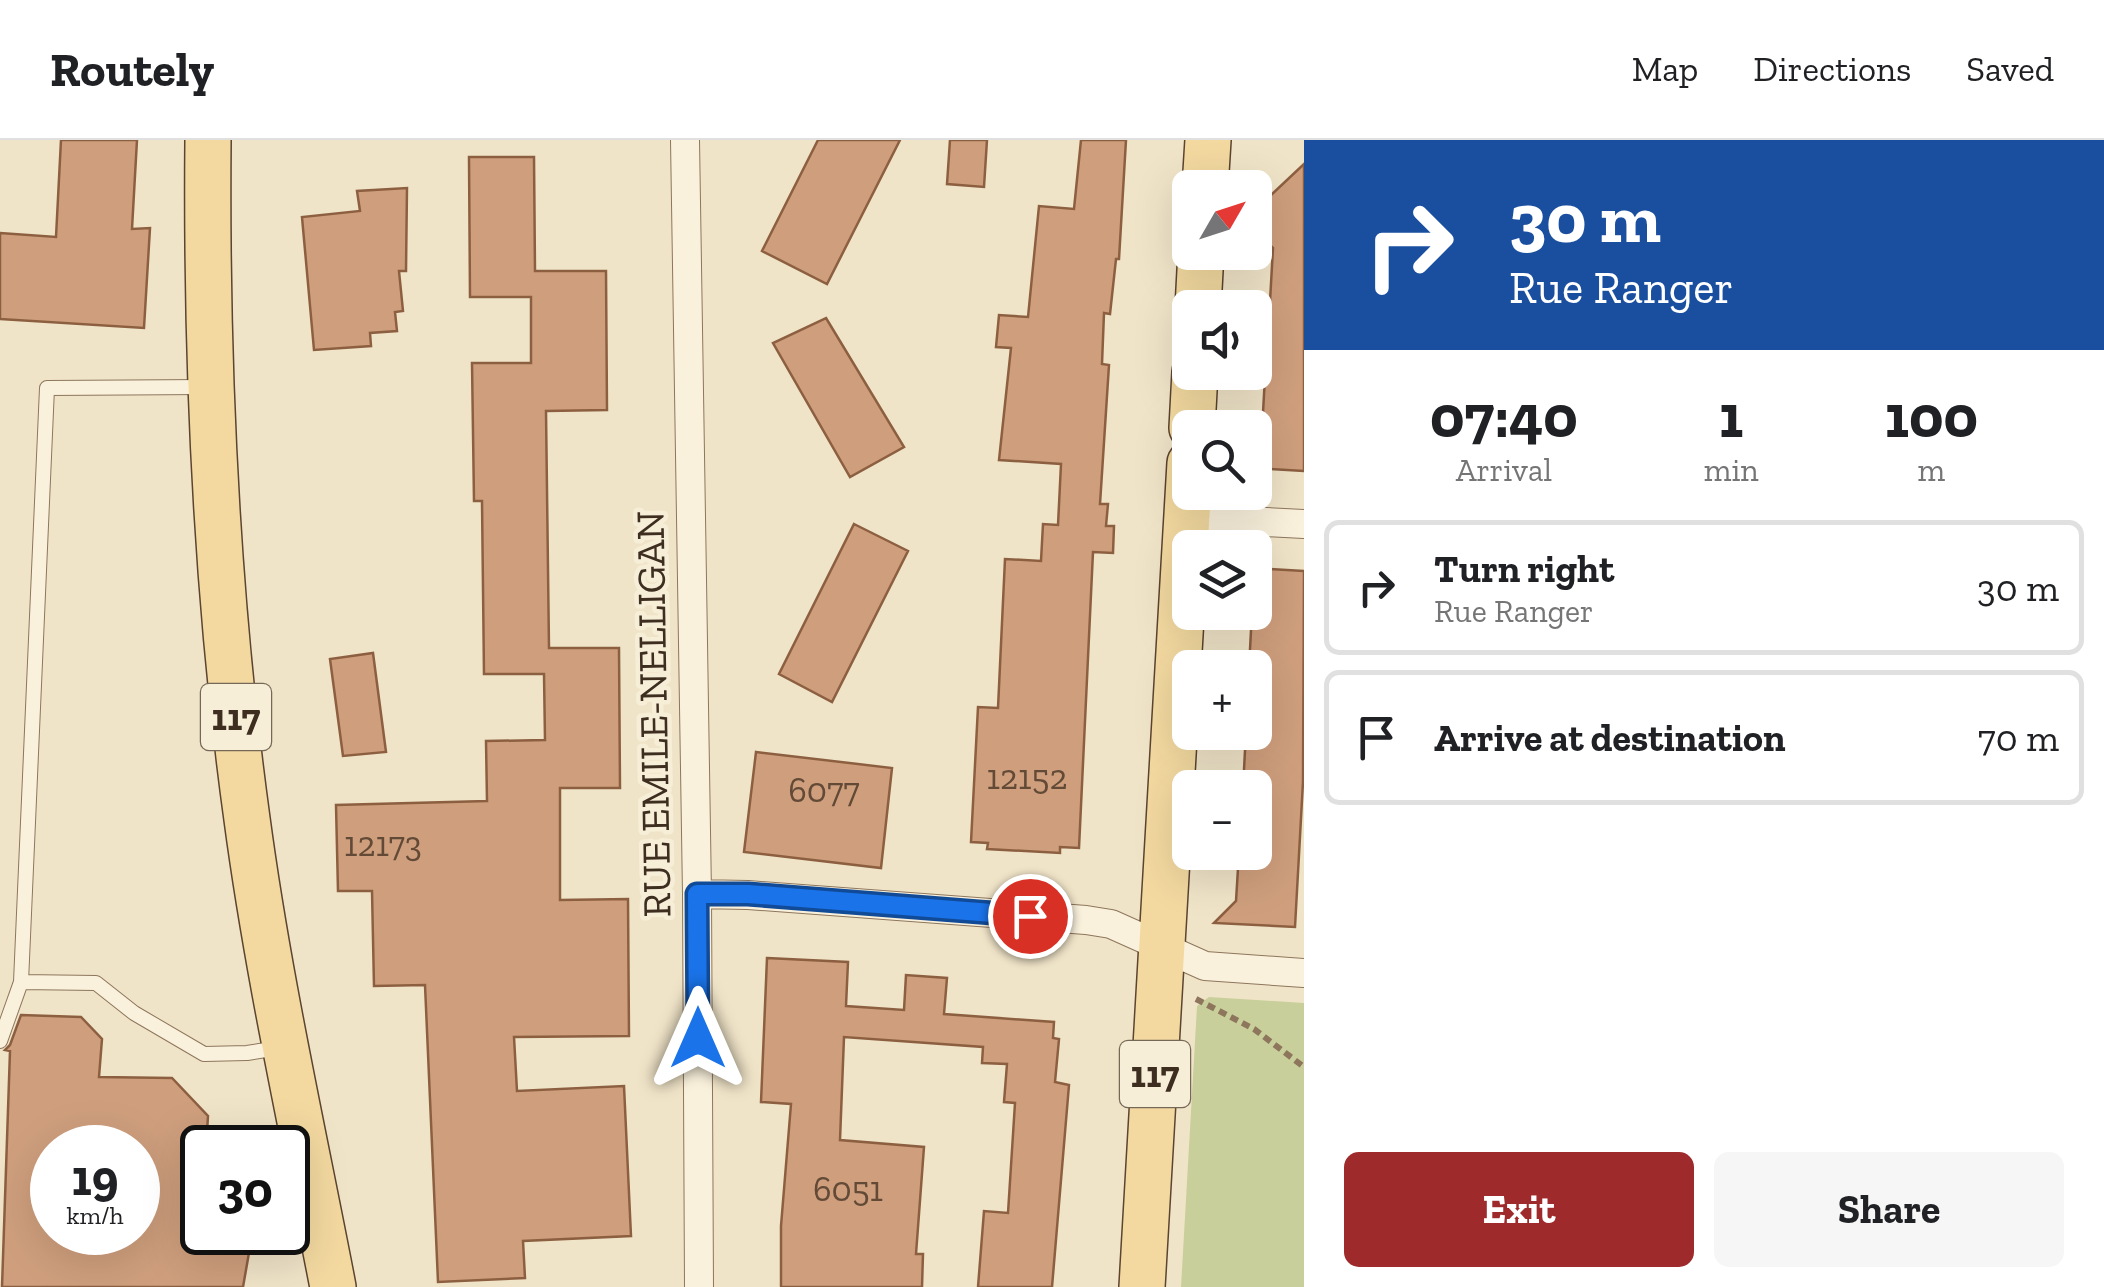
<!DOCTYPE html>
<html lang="en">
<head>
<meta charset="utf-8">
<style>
	:root { --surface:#fff; --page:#f6f6f6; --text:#202124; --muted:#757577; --line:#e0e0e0; --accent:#9e2a2b }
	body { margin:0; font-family:"Zilla Slab",serif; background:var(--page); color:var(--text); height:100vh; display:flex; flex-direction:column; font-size:38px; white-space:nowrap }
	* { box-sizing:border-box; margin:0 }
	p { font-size:32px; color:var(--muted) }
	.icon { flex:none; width:55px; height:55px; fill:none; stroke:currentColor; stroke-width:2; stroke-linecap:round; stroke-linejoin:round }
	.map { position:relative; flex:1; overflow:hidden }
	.details { display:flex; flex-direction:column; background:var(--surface); width:800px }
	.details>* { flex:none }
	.banner { background:#1a4fa0; color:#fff; overflow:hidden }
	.needle { width:65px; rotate:51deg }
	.buttons { position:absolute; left:1172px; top:30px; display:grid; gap:20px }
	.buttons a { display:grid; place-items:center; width:100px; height:100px; border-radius:15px; background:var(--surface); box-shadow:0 10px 40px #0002; font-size:50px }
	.speed { position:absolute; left:30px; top:985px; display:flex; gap:20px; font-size:50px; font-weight:700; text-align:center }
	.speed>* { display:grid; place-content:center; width:130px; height:130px; border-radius:50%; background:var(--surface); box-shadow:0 10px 40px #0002; line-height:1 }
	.speed small { font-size:25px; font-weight:400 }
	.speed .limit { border:5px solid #111; border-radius:15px; background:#fff; color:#111 }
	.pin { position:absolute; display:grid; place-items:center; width:85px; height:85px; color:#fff; margin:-42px; border:5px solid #fff; border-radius:50%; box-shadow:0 2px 10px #0007 }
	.me { position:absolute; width:110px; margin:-55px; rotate:0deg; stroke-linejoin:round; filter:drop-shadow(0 0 8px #0008) }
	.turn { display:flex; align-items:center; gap:35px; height:210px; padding:0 40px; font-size:45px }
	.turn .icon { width:130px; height:130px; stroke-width:2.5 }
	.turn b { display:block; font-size:70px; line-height:85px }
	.eta { display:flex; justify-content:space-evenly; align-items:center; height:170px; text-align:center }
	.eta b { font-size:60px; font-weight:800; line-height:70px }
	.cta { display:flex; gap:20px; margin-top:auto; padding:20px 40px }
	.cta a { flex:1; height:115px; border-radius:15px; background:var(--accent); color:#fff; font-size:40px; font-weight:800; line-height:115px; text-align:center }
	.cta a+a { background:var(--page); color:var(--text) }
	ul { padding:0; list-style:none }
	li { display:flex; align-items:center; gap:30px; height:135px; margin:0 20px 15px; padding:0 20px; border:5px solid var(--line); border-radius:15px }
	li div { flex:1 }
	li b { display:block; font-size:38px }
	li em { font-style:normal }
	header { display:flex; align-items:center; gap:60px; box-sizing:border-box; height:140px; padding:0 50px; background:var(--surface); border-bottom:2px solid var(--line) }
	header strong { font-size:48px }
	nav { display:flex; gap:55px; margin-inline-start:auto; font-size:35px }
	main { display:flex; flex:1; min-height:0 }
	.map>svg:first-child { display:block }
	.green { fill:#c9cf9b }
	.building { fill:#cf9f7d; stroke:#8d5f41; stroke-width:2.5; fill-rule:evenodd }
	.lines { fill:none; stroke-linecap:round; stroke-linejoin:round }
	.lane-casing { stroke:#8d765c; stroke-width:16 }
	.street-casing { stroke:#8d765c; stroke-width:30 }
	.primary-casing { stroke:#5b4430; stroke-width:48 }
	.path { stroke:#8d765c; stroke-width:6; stroke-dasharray:8 5; stroke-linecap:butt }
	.lane { stroke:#faf1dc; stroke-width:14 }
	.street { stroke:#faf1dc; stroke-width:28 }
	.primary { stroke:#f3d9a0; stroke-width:45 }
	.route-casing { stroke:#114b97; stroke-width:25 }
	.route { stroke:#1a73e8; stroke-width:18 }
	.labels { text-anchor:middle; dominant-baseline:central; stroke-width:9; stroke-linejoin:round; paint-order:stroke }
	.number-label { font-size:35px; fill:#624a37 }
	.shield { fill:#f7eed8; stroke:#756857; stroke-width:2.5 }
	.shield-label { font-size:38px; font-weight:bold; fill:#3d2e20 }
	.street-label { font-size:40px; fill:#3d2e20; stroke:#f7eed8 }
</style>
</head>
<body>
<header>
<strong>Routely</strong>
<nav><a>Map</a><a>Directions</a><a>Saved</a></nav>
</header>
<main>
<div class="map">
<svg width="1304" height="1147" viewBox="0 0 1304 1147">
	<rect width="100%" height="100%" fill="#f0e4c8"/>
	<path class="green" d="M1209 857 1304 863V1147H1181L1197 866Z"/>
	<path class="building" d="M61 0H137L132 89 150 88 144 188 0 179V93L56 97Z
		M818 0H900L827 144 762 111Z
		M950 0H987L984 47 947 44Z
		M1081 0H1126L1119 119H1116L1110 174 1104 173 1102 224 1109 225 1100 364H1108L1106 386H1114L1113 413 1093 412 1079 708 1060 707V713L987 709 988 703 971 702 978 567 998 568 1005 419 1041 421 1043 384 1058 385 1061 324 999 320 1011 208 996 207 999 175 1028 177 1039 66 1074 69Z
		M469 17H534L535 131H606L607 270 546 271 549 508H619L620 648H560V760L628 759 629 896 514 897 517 951 624 946 631 1096 523 1101 525 1138 438 1142 425 845 374 846 372 751H338L336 665 487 661 486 601 545 600 544 534H484L482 361H474L472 223H531V157H470Z
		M1304 24V331L1255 328V313L1261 308 1265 237 1260 231V216L1263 185 1269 179 1273 108 1267 102 1269 57Z
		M407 48 406 131H399L403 171 395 172 397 191 370 193 371 206 314 210 302 77 360 71 357 51Z
		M826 178 904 307 850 337 773 203Z
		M854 384 908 411 832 562 779 534Z
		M1255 428 1304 431 1303 642 1295 787 1214 783 1236 761 1239 712H1255V648H1243L1246 592H1255V528H1249L1252 472H1255Z
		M373 513 386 612 343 616 330 519Z
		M756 612 892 628 881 728 744 712Z
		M767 818 848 822 846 866 904 870 906 835 947 838 944 874 1054 882 1053 898 1059 899 1055 942 1069 945 1052 1147H978L984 1071 1008 1073 1015 963 1004 962 1007 924 982 923 983 907 844 897 840 1000 924 1007 916 1114H923L922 1147H781V1086L791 964 761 962Z
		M21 875 81 877 102 899 99 937 172 938 208 976 206 1008H202V1092H238L250 1107 243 1147H2L10 911 5 910 10 905ZM52 1008H138V1092H52Z"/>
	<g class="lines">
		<defs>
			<path id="lane" d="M21 842 96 843 134 873 204 914 247 913 278 908
				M0 901 21 842 47 248 205 247"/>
			<path id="street" d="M685 0 697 754 699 1147
				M1187 378 1304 384
				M697 754 748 755 1086 780 1111 784 1205 826 1304 833"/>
			<path id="primary" d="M208 0C206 226 216 454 247 679 268 836 303 991 333 1147
				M1205 48 1208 0
				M1198 168 1201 112
				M1192 288 1195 232
				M1142 1147 1190 323"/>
		</defs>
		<use href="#lane" class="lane-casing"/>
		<use href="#street" class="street-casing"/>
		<use href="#primary" class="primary-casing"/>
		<path class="path" d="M1196 859 1254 889 1304 927"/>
		<use href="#lane" class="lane"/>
		<use href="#street" class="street"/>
		<use href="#primary" class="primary"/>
	</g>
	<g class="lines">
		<defs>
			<path id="route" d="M698 898 697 754H748L1030 776"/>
		</defs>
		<use href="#route" class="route-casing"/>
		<use href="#route" class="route"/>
	</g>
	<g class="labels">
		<g class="number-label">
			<text x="1027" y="637">12152</text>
			<text x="824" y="650">6077</text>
			<text x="383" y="704">12173</text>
			<text x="848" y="1049">6051</text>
		</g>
		<g class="shield">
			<rect x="201" y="544" width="70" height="66" rx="8"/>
			<rect x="1120" y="901" width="70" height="66" rx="8"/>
		</g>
		<g class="shield-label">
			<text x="236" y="577">117</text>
			<text x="1155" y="934">117</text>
		</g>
		<g class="street-label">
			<text transform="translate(653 574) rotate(-91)">RUE EMILE-NELLIGAN</text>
		</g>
	</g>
</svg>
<div class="buttons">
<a><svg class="needle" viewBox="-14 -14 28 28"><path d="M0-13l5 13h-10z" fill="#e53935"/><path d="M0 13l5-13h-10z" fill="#757577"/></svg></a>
<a><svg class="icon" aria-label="sound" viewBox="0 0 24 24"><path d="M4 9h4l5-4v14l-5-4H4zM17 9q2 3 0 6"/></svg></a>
<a><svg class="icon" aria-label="search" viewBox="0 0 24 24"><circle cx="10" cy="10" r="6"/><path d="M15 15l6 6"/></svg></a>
<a><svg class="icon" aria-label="layers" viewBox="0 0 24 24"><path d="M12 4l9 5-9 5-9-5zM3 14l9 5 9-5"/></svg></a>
<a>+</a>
<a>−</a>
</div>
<div class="speed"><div>19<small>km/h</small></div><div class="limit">30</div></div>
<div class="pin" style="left:1030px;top:776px;background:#d93025"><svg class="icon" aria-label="arrive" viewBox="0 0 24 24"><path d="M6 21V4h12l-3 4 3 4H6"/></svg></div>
<svg class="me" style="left:698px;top:898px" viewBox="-20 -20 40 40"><path d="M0-17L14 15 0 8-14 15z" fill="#1a73e8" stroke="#fff" stroke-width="4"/></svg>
</div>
<section class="details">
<div class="banner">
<div class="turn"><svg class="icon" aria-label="right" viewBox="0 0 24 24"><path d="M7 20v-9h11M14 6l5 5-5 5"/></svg><div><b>30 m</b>Rue Ranger</div></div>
</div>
<div class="eta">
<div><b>07:40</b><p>Arrival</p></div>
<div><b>1</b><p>min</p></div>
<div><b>100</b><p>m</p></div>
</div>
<ul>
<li><svg class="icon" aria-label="right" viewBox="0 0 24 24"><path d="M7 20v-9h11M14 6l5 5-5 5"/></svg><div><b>Turn right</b><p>Rue Ranger</p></div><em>30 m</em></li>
<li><svg class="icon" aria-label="arrive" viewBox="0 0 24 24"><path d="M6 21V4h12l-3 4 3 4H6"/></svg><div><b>Arrive at destination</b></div><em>70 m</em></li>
</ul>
<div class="cta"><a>Exit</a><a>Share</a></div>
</section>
</main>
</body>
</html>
